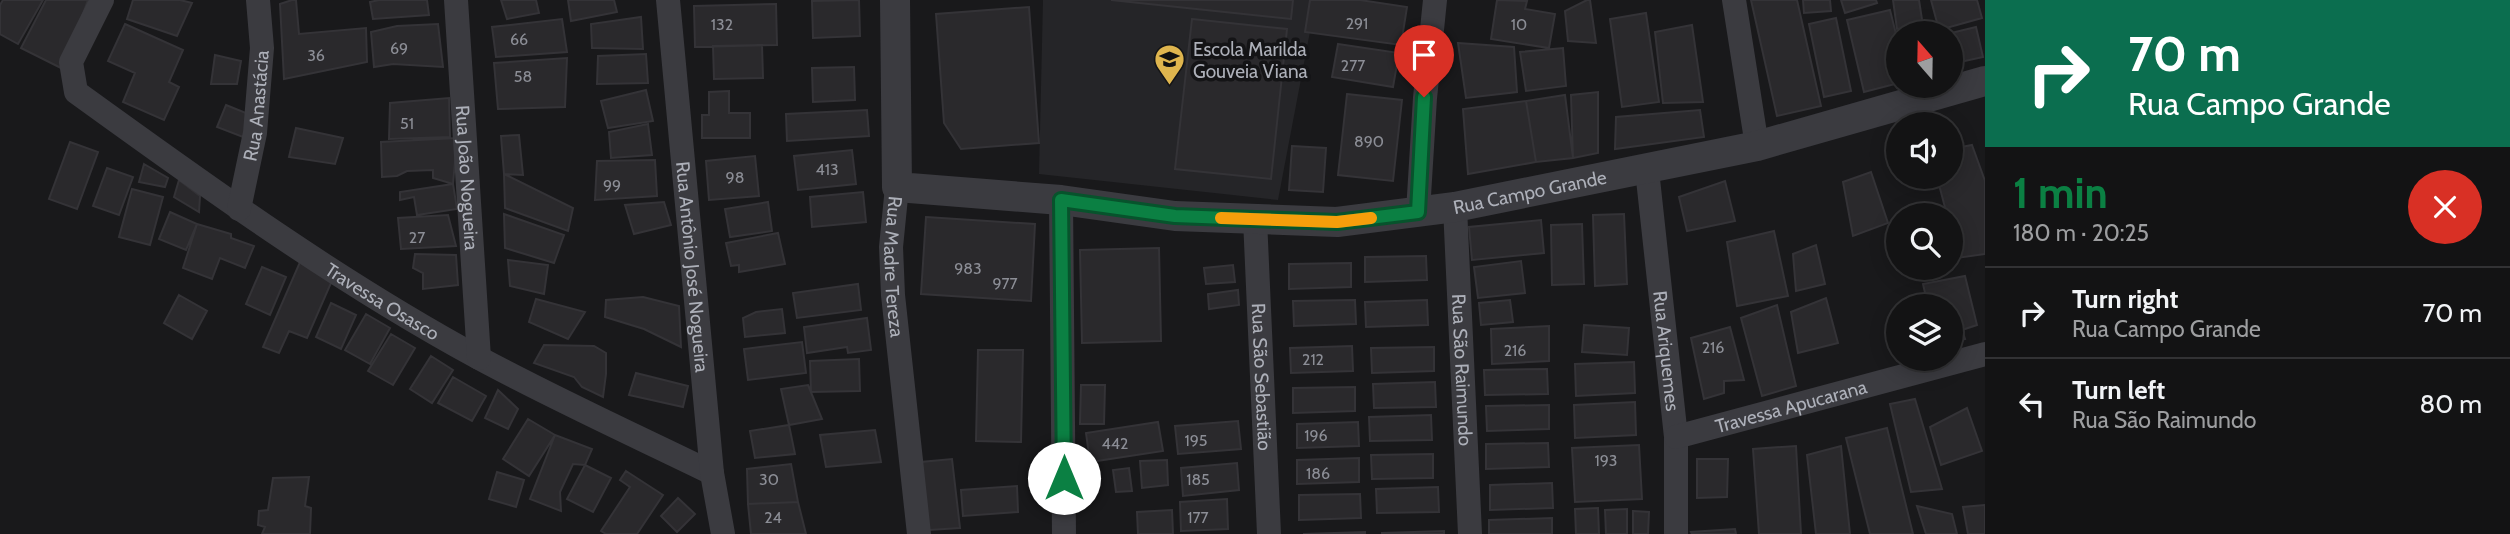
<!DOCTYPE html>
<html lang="en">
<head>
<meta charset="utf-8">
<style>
	:root { --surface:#131314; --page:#202022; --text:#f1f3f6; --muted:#9d9ea0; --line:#323234; --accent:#0b8043 }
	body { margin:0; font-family:Cabin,sans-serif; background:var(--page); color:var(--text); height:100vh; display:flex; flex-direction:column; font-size:26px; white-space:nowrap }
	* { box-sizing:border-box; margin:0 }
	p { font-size:23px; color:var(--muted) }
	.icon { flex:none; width:38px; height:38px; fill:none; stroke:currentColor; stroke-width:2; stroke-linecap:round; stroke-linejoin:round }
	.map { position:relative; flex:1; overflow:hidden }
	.sheet { display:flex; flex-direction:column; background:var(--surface); width:525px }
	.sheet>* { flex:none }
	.hud { background:#0b6e4f; color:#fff; overflow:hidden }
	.needle { width:46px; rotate:340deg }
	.buttons { position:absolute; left:1886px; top:21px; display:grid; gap:14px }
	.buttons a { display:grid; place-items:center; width:77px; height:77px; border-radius:50%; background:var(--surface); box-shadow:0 4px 18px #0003,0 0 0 2px var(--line); font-size:35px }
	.pin { position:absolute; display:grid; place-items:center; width:60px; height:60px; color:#fff; margin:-72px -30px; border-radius:50% 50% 50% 0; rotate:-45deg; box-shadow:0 0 7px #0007 }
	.pin .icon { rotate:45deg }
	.me { position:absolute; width:77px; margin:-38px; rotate:0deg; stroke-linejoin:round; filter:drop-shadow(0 0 5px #0008) }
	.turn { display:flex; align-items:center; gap:24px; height:147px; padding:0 28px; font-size:32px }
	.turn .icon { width:91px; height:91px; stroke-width:2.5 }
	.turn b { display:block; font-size:49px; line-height:60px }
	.round { display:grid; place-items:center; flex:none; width:74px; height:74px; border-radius:37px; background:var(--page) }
	.headline { display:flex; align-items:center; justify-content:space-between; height:119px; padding:0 28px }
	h1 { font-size:42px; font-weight:700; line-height:52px; color:var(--accent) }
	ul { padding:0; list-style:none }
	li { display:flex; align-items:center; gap:21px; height:91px; padding:0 28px; border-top:2px solid var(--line) }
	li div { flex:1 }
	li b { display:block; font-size:26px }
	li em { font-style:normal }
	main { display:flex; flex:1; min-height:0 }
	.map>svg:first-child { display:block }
	.built { fill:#252528 }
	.building { fill:#2a292c; stroke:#343337; stroke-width:2 }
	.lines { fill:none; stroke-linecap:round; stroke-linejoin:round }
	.minor { stroke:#3b3b40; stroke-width:24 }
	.tertiary { stroke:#3b3b40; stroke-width:30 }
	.route-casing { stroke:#07532c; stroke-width:18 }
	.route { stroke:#0b8043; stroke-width:12 }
	.slow { stroke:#f59e0b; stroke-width:12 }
	.labels { text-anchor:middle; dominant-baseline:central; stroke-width:7; stroke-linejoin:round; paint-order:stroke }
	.number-label { font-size:16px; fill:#8c8e96 }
	.poi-label { font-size:19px; fill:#adb0b9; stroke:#141416; text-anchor:start }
	.street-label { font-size:19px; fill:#adb0b9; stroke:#141416 }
</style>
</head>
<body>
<main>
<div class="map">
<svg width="1985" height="534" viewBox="0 0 1985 534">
	<rect width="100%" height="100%" fill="#19191b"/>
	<path class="built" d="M1043 0H1316L1278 200 1039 174Z"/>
	<path class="building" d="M3 0H43L18 44 0 34V5Z
		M46 0H88L63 69 21 48Z
		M133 0H180L192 3 177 36 127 19Z
		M292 0H296L299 34 366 28 367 62 284 79 280 4Z
		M379 0H427L429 15 373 19 370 2Z
		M501 0H536L539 13 507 19Z
		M568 0H614L617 12 571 21Z
		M859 0 860 36 813 38 812 1Z
		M1111 0H1293L1291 19Z
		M1310 0H1360L1407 7 1401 45 1305 32Z
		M1497 0 1527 1 1525 9 1555 14 1549 48 1491 39Z
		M1587 0H1590L1596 43 1568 41 1565 11Z
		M1751 0H1797L1821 106 1777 116Z
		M1803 0H1830L1831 11 1804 13Z
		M1841 0H1876L1877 3 1845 13Z
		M1893 0H1919L1923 26 1897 29Z
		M1931 0H1977L1982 18 1939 30Z
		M776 4 777 45 695 47 694 6Z
		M1029 7 1039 143 961 149 944 123 936 14Z
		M1890 10 1899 46V83L1864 92 1847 20Z
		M1646 13 1659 102 1622 107 1610 19Z
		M641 17 643 49 592 48 591 24Z
		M1836 18 1851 91 1824 97 1809 24Z
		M562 19 567 52 496 57 492 27Z
		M1192 19 1287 29 1271 179 1175 169Z
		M125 24 183 50 169 82 179 87 164 120 123 102 135 73 108 61Z
		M438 24 443 67 393 64 374 67 371 32 397 26Z
		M1692 25 1703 102 1663 103 1655 32Z
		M1976 27 1983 57 1951 64V33Z
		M1458 43 1514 47 1517 92 1466 98Z
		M1338 44 1399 53 1393 87 1332 77Z
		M762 45 763 78 714 79 713 46Z
		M1563 48 1566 86 1526 91 1520 52Z
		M646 54 648 83 597 84 598 56Z
		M215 55 241 61 237 84H211Z
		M567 58 565 107 498 109 494 63Z
		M854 67 855 100 813 102 812 68Z
		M646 90 653 121 608 128 601 101Z
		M729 91V113H750V138H702V115H709V92Z
		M1598 92V153L1573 158 1571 95Z
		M1347 94 1402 100 1393 181 1338 175Z
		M1565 95 1573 158 1536 162 1526 101Z
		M449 98 450 137 389 139 390 103Z
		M1526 101 1536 162 1468 174 1463 109Z
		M226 105 251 115 243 137 217 127Z
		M867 110 869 136 787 141 786 114Z
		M1700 110 1704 137 1615 149 1616 117Z
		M648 124 652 155 611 158 609 132Z
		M296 128 343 138 335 164 289 157Z
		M519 135 523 175 504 174 501 136Z
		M457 138 453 184 433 178V170L407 171 397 176 382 177 381 142Z
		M70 142 98 152 77 209 49 199Z
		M1972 145 1985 181V254L1957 258 1951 235V215H1947L1937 177H1951V149Z
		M1292 146 1326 148 1323 192 1289 190Z
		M852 150 856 184 798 190 794 156Z
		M755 156 759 196 709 200 706 161Z
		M655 160 657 196 595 200 597 161Z
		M144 164 168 178 165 187 139 182Z
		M107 168 133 177 119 215 93 206Z
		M1871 172 1888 223 1853 236 1843 182Z
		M504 174 573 208 568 231 505 208Z
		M179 180 200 196 199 212 174 197Z
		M1725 181 1735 221 1687 231 1679 197Z
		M453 184 457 209 417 215 414 197 400 200V192Z
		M132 189 163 197 150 245 119 237Z
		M863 192 866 222 812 227 810 197Z
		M664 202 671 225 634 234 625 205Z
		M768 202 772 231 730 237 725 209Z
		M170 212 197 224 186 250 159 239Z
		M504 214 564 235 554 263 505 248Z
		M1624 214 1627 284 1595 286 1593 215Z
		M448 215 456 246 401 249 398 218Z
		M926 217 1035 224 1031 301 921 294Z
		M1541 220 1544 253 1472 260 1469 227Z
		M197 224 231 234V238L254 246 245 268 220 258 212 279 183 268Z
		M1582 224 1584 284 1552 285 1551 225Z
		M1774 231 1788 296 1737 306 1727 242Z
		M778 233 785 264 739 272V265L731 266 726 243Z
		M1816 245 1825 284 1796 291 1793 254Z
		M1159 248 1161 341 1082 343 1080 250Z
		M415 254 456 255 458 285 423 289V273L413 268Z
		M1426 256 1427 280 1365 282V257Z
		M508 260 548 265 544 294 510 286Z
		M1521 261 1525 293 1478 298 1474 267Z
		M300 262 334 276 307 338 289 331 279 353 263 347Z
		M1351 263V287L1289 289V264Z
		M1233 265 1235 282 1206 284 1204 268Z
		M262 267 286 277 270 315 246 304Z
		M1965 276 1977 325 1962 330 1965 339 1951 342V306H1928L1923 284Z
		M858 284 861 310 797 318 793 293Z
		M1238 290 1239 305 1209 309 1208 294Z
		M179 295 207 311 192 339 164 323Z
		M643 297 679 306 681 347 644 329 605 317 606 300Z
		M1826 298 1838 343 1798 353 1791 312Z
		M536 299 585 312 568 339 529 322Z
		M1355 300 1356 324 1294 326 1293 301Z
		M1427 300 1428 325 1366 327 1365 302Z
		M1510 300 1513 322 1481 325 1479 303Z
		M331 303 356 315 341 349 316 337Z
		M1777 305 1796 386 1762 396 1741 318Z
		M782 309 785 333 745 337 743 318 756 312Z
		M366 314 390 328 370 364 345 350Z
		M867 318 871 350 848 353 847 347 807 353 804 327Z
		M1584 325 1629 328 1627 355 1582 352Z
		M1549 326V361L1492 364 1491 329Z
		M1730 327 1744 380 1724 381V393L1704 399 1691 338Z
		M391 334 415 348 393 385 368 371Z
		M802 342 806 373 748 380 744 349Z
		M544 345 594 346 606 353V374L603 397 582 387 574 377 534 363Z
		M1352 346 1353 371 1291 373 1290 348Z
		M1434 347V371L1372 373 1371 348Z
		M978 350H1023L1021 442 976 441Z
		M431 356 453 370 432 403 410 389Z
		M859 359 860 391 811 392 810 361Z
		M1634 362 1635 393 1576 396 1575 364Z
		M1547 369 1548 394 1485 395 1484 370Z
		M636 373 688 386 683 407 629 395Z
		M453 377 486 396 472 421 438 403Z
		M1435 382 1436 407 1374 408 1373 384Z
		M808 385 822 419 789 425 781 389Z
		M1081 385H1105L1104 424H1080Z
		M1355 387V411L1293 413V388Z
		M498 390 518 409 508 429 485 418Z
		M1915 399 1942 489 1911 492 1890 404Z
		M1635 402 1636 435 1575 438 1574 405Z
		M1549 405V429L1487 431 1486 406Z
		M1967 408 1982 451 1941 465 1930 427Z
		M1431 415 1432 440 1370 441 1369 417Z
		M528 419 555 435 529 476 503 459Z
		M1238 421 1241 449 1178 454 1175 426Z
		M1158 422 1163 451 1090 462 1086 433Z
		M1358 422 1359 446 1297 448V424Z
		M789 425 795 454 755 458 750 431Z
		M1887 428 1913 534H1870L1846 438Z
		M875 430 881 462 826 467 820 435Z
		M555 435 592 449 585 465 573 464 560 492 561 511 530 499Z
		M1548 443 1549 467 1486 469V444Z
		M1639 445 1642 499 1575 502 1572 448Z
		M1796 446 1801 534H1759L1753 449Z
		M1841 446 1850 534H1816L1807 455Z
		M1433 454V478L1372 479 1371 455Z
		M1359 458V482L1297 484V460Z
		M952 459 960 528 929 530 921 462Z
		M1697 459H1728L1727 497 1697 498Z
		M1167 460 1168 485 1142 488 1140 461Z
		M1237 463 1239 490 1183 496 1181 468Z
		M791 464 798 502 748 504 747 469Z
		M585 465 611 478 593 512 567 499Z
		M1129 468 1132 491 1116 492 1113 470Z
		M626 471 663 495 637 534H606L601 531 630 487 620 480Z
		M497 472 524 480 516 507 489 499Z
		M309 477 305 506 311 508 310 534H262L265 527 258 525 259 511 268 510 273 478Z
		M1552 483 1553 508 1490 510V485Z
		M1017 486 1018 512 963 516 961 490Z
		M1438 487 1439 512 1377 513 1376 489Z
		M1360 494 1361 518 1299 520V495Z
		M678 498 695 514 677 532 661 516Z
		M1227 499 1228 529 1181 531 1180 502Z
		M798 502 806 534H751L748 504Z
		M1985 505V534H1968L1963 507Z
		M1917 506 1952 514 1957 534H1926Z
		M1598 508 1599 534H1576L1575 509Z
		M1627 509V534H1606L1605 510Z
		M1172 510 1173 534H1138L1137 512Z
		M1633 511 1649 512 1648 534H1633Z
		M1552 518V534H1489V520Z
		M1735 529 1736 534H1692L1691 532Z
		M1444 531V534H1382V533Z
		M1365 532V534H1303Z"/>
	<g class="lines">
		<g class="minor">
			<path id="s1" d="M102 0 71 62 76 92C206 186 337 281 479 358 555 399 634 435 712 473"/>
			<path id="s2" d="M456 0 479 358"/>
			<path id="s3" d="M668 0 712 473 723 534"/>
			<path d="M1734 0 1757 146"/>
			<path id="s4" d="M1647 170 1676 437V534"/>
			<path id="s5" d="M897 187 891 247 893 295 919 534"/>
			<path d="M1061 200 1064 534"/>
			<path id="s6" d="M1455 207 1470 534"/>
			<path id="s7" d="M239 209 255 133 262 48 258 0"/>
			<path d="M1418 212 1425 98 1435 0"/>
			<path id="s8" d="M1255 219 1269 534"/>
			<path id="s9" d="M1676 437 1985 354"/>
		</g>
		<path class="tertiary" id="s10" d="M895 0 897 187 1061 200 1175 216 1337 222 1455 207 1757 146 1985 81"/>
	</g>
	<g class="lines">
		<defs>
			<path id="route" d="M1064 478 1061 200 1175 216 1255 219 1337 222 1418 212 1424 97"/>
		</defs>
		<use href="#route" class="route-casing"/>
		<use href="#route" class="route"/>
		<path class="slow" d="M1221 218 1337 222 1371 218"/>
	</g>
	<defs>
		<symbol id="school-pin" viewBox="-11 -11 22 30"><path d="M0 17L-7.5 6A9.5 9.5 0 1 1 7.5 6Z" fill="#dfb54e" stroke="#141416"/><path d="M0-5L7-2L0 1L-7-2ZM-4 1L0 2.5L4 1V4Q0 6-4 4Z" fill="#111"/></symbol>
	</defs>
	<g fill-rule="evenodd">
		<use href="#school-pin" x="1152" y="42" width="35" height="47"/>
	</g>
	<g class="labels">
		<g class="number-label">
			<text x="1357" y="23">291</text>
			<text x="722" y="24">132</text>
			<text x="1519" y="24">10</text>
			<text x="519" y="39">66</text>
			<text x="399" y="48">69</text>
			<text x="316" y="55">36</text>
			<text x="1353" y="65">277</text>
			<text x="523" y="76">58</text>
			<text x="407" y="123">51</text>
			<text x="1369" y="141">890</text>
			<text x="827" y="169">413</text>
			<text x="735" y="177">98</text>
			<text x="612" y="185">99</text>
			<text x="417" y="237">27</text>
			<text x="968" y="268">983</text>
			<text x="1005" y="283">977</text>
			<text x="1713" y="347">216</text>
			<text x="1515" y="350">216</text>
			<text x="1313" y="359">212</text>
			<text x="1316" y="435">196</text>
			<text x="1196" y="440">195</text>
			<text x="1115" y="443">442</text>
			<text x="1606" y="460">193</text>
			<text x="1318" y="473">186</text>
			<text x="769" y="479">30</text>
			<text x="1198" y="479">185</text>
			<text x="773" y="517">24</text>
			<text x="1198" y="517">177</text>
		</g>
		<g class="poi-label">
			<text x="1193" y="49">Escola Marilda<tspan x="1193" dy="22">Gouveia Viana</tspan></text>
		</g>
		<g class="street-label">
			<text stroke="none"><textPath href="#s7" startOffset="105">Rua Anastácia</textPath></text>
			<text stroke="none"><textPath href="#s2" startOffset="178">Rua João Nogueira</textPath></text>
			<text stroke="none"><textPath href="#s10" startOffset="824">Rua Campo Grande</textPath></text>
			<text stroke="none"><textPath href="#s3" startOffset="268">Rua Antônio José Nogueira</textPath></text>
			<text stroke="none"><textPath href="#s5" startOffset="80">Rua Madre Tereza</textPath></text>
			<text stroke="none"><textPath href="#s1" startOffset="471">Travessa Osasco</textPath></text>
			<text stroke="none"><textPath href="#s4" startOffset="182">Rua Ariquemes</textPath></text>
			<text stroke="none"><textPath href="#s6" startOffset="163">Rua São Raimundo</textPath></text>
			<text stroke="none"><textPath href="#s8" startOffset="158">Rua São Sebastião</textPath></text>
			<text stroke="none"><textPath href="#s9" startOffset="119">Travessa Apucarana</textPath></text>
		</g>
	</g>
</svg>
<div class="buttons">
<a><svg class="needle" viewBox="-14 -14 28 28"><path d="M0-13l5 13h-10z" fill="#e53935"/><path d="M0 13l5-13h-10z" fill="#9d9ea0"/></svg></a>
<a><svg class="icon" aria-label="sound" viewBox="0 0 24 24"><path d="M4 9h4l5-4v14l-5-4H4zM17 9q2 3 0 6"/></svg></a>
<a><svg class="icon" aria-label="search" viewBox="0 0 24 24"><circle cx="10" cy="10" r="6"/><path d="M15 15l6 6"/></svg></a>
<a><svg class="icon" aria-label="layers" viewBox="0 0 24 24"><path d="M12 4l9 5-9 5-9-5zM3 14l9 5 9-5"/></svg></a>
</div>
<div class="pin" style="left:1424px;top:97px;background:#d93025"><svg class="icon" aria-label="arrive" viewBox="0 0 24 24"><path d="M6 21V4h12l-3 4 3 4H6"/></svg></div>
<svg class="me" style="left:1064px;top:478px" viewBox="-20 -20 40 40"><circle r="19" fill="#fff"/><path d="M0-13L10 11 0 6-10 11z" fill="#0b8043"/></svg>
</div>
<section class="sheet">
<div class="hud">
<div class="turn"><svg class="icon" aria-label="right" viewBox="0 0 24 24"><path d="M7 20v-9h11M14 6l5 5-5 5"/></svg><div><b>70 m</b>Rua Campo Grande</div></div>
</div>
<div class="headline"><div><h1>1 min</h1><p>180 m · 20:25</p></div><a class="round" style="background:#d93025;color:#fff"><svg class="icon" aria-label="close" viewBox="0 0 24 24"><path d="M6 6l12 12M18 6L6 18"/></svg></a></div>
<ul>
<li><svg class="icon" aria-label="right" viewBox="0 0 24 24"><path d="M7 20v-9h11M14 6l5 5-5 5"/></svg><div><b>Turn right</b><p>Rua Campo Grande</p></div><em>70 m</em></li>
<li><svg class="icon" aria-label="left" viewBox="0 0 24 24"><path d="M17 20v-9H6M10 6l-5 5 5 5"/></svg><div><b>Turn left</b><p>Rua São Raimundo</p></div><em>80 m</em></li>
</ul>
</section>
</main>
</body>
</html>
